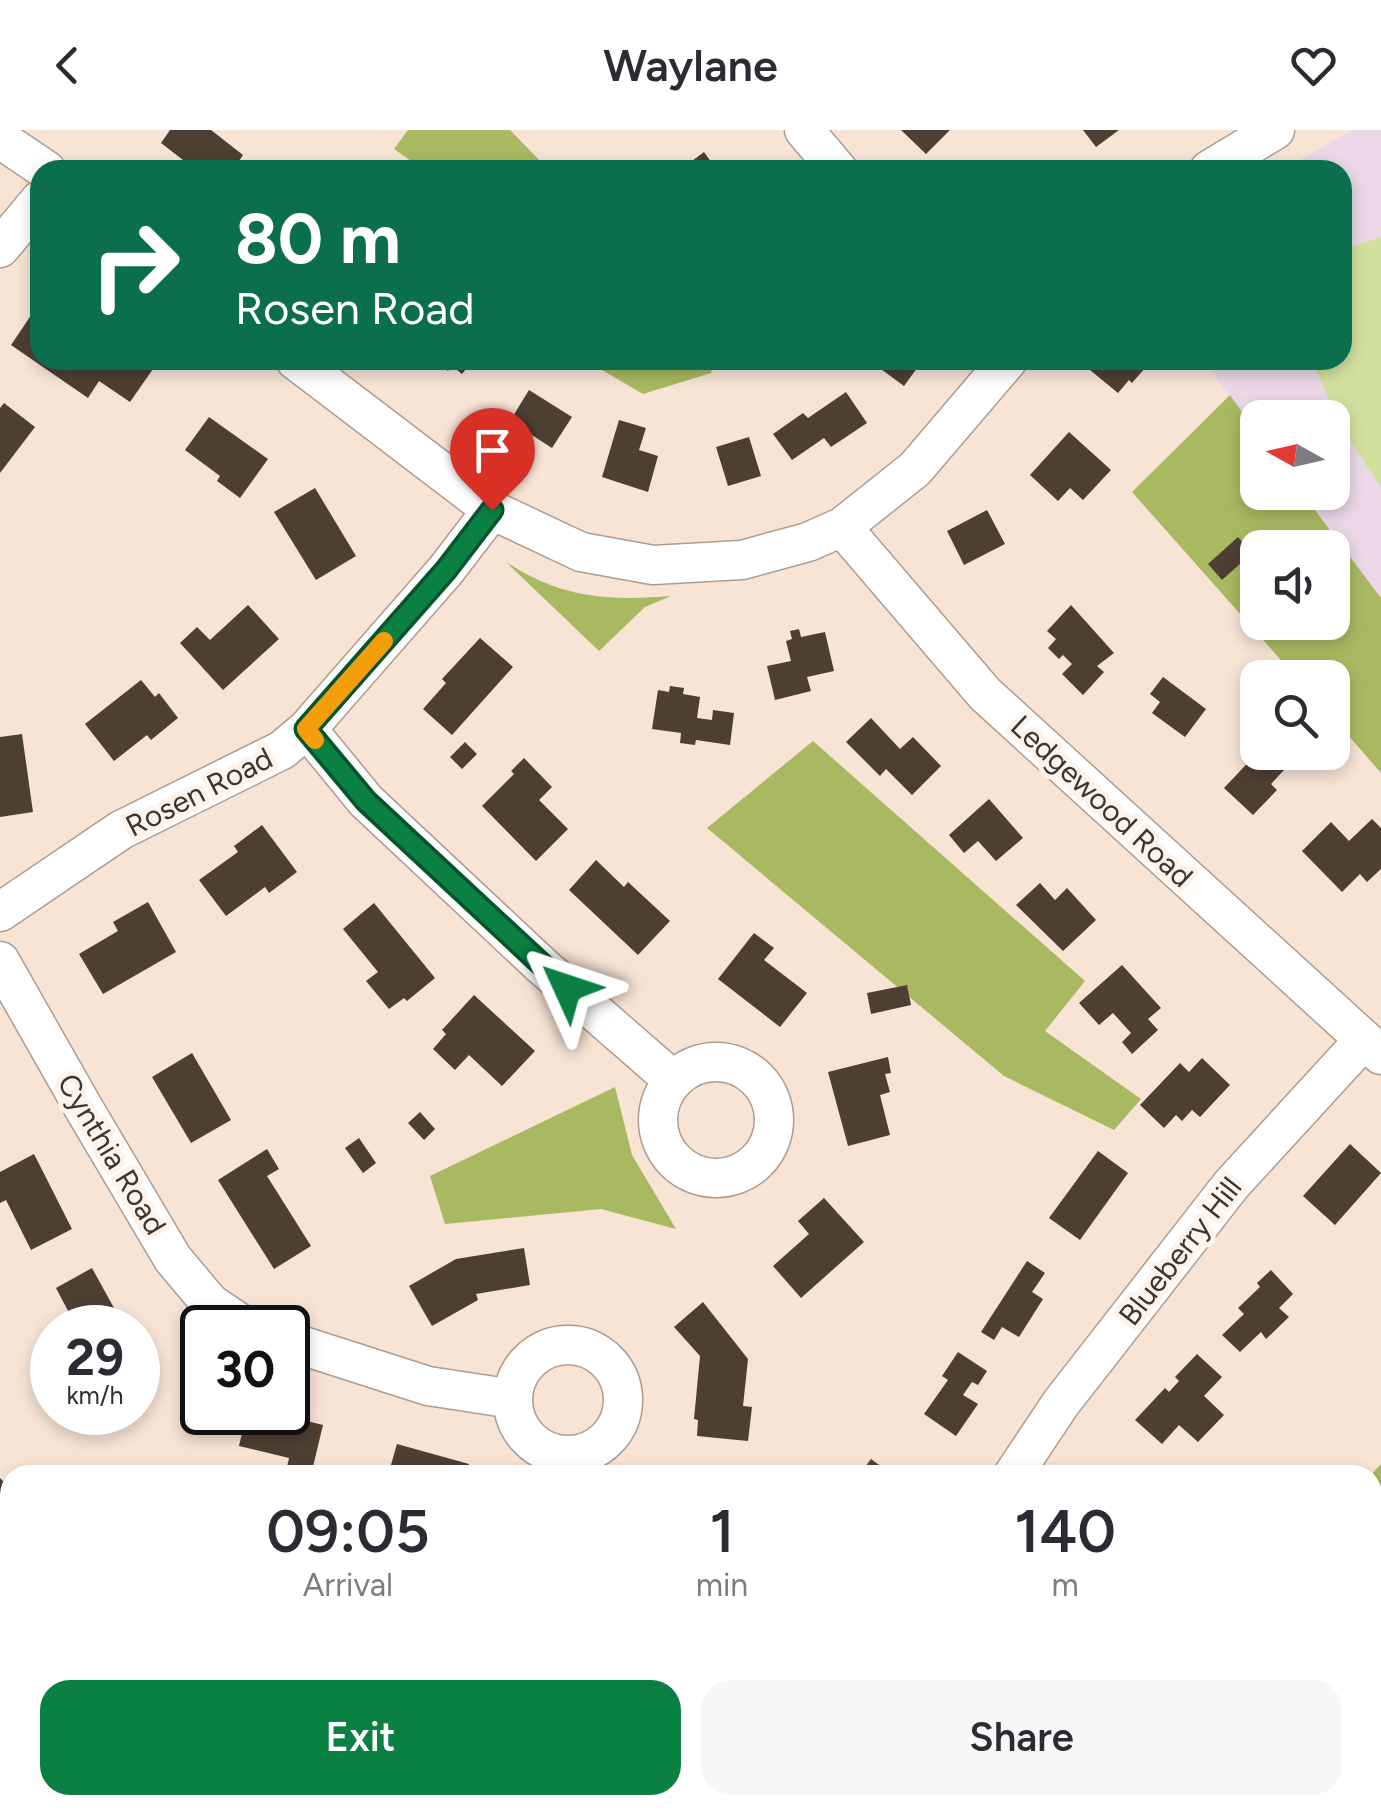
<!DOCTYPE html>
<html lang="en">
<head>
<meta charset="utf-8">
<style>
	:root { --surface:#fff; --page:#f7f7f7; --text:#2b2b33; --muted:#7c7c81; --accent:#0b8043 }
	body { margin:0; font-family:Figtree,sans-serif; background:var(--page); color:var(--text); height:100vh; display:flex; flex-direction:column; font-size:38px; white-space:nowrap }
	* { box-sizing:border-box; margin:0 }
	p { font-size:32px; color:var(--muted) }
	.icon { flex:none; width:55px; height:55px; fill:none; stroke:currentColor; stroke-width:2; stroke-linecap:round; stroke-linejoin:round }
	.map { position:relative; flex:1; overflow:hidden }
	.sheet { position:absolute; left:0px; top:1335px; width:1382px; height:350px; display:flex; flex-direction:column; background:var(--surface); border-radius:30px 30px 0 0; box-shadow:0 5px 15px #0003 }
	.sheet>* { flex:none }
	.banner { position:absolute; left:30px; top:30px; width:1322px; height:210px; border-radius:30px; box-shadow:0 5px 15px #0003; background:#0b6e4f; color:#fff; overflow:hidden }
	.needle { width:65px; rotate:278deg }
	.buttons { position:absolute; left:1240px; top:270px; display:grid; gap:20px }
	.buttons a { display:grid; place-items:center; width:110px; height:110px; border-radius:20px; background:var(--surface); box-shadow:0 5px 15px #0003; font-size:50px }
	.speed { position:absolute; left:30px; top:1175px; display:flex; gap:20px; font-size:50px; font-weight:700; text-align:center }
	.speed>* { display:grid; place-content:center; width:130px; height:130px; border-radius:50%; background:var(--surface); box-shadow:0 5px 15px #0003; line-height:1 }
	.speed small { font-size:25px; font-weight:400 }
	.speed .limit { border:5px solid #111; border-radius:15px; background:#fff; color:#111 }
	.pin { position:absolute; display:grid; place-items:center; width:85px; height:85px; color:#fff; margin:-102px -42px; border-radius:50% 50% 50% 0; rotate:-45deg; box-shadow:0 0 10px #0007 }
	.pin .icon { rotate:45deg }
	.me { position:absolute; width:110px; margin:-55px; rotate:312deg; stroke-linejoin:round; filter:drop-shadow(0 0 8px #0008) }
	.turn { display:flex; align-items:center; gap:35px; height:210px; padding:0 40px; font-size:45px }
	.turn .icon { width:130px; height:130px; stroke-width:2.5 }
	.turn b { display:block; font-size:70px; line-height:85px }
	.eta { display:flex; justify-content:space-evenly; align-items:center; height:170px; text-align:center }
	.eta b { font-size:60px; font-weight:600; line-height:70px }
	.button { display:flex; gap:20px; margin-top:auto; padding:20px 40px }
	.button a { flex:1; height:115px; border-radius:30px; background:var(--accent); color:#fff; font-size:40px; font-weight:600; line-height:115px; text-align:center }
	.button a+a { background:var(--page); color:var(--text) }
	header { display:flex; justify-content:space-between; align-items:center; height:130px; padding:0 40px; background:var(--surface); font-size:45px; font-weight:600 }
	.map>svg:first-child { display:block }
	.education { fill:#ebd7e6 }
	.green { fill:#d2e09d }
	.forest { fill:#a9b961; fill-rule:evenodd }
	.building { fill:#4e3f33 }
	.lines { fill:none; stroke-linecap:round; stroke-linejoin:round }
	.minor-casing { stroke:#ae9c8e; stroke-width:41 }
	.minor { stroke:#fff; stroke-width:38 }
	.route-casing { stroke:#07532c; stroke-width:25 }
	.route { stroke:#0b8043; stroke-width:18 }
	.slow { stroke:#f59e0b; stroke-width:18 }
	.labels { text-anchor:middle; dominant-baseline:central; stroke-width:10; stroke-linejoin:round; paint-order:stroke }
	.street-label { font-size:30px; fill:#3c352f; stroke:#fef3ea }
</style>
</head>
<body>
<header><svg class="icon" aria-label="back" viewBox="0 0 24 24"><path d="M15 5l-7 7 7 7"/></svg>Waylane<svg class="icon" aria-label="heart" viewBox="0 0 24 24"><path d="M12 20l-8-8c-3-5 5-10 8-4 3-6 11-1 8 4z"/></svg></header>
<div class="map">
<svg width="1381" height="1685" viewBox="0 0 1381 1685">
	<rect width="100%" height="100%" fill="#f7e4d5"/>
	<path class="education" d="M1352 0H1381V468L1302 363 1332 362V288H1258L1257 303 1203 230H1342V40H1283Z"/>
	<path class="green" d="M1381 107V357L1339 294 1312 230H1342L1343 119Z"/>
	<path class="forest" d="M408 0H510L549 40H424L394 19Z
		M591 230H714L711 243 643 264 602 240Z
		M1230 265 1257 303 1258 362 1302 363 1381 468V643L1333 588 1332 548 1296 547 1132 362ZM1258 418H1332V492H1258Z
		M506 432C561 468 607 471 671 466L645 477 599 521Z
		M813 611 1085 851 1045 901 1141 969 1114 1000 1004 946 707 698Z
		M615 957 632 1025 676 1099 601 1079 445 1094 430 1046Z
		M1381 1334V1429L1373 1428 1371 1345Z
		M357 1675H1276L1272 1685H372Z"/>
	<path class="building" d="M170 0H211L243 25 233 40H196L161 13Z
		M901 0H950L926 24Z
		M1083 0H1119L1096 17Z
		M704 22 717 40H680Z
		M40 172V230H140L153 239 130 272 99 251 88 268 11 215Z
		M442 230H473L462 244 452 236 448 241 439 234Z
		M877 230H923L904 256 874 234Z
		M1099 230H1152L1132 253 1129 250 1118 263 1090 240Z
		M529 260 572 287 552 318 510 291Z
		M846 262 867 293 831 317 824 308 792 330 773 304 803 283 808 288Z
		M4 273 35 297 0 343V278Z
		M209 287 268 329 240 368 217 351 220 346 185 320Z
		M619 290 646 298 639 320 658 326 648 362 602 347Z
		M1069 302 1111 340 1083 370 1070 358 1058 371 1030 345Z
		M749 307 761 346 728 356 716 317Z
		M315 358 356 426 316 450 274 382Z
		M987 380 1005 414 964 435 947 401Z
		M1238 407 1252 423 1222 450 1208 434Z
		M248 475 279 509 223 560 180 513 197 497 210 510Z
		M1071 475 1114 523 1097 536 1104 542 1083 565 1062 544 1072 534 1063 525 1059 529 1048 518 1056 509 1047 501Z
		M799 499 801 507 825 502 834 541 807 547 811 561 775 570 767 536 791 531 786 511 792 509 790 501Z
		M480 508 513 537 452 605 423 579 446 553 442 549Z
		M1163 547 1206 579 1185 607 1152 583 1160 572 1150 564Z
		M141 550 155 567 159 563 178 588 151 610 147 605 114 631 85 594Z
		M670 556 684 558 683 564 700 567 697 588 712 590 713 580 734 583 730 615 696 610 695 615 680 613 681 603 652 599 658 560 669 562Z
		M871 588 900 619 913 607 941 636 912 665 886 639 880 646 846 612Z
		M22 604 33 682 0 687V607Z
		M465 612 477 624 462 639 450 627Z
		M1258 622H1265L1284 640 1271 654 1277 660 1253 685 1224 658Z
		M524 628 552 657 539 670 568 699 536 731 482 676 514 644 511 641Z
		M989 669 1023 708 996 731 978 711 964 723 949 705Z
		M1372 689 1381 698V739L1367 752 1360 744 1342 762 1302 721 1331 692 1349 711Z
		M262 695 297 742 269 763 265 757 226 786 199 750 238 722 234 716Z
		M596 730 624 757 628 752 670 791 638 825 569 760Z
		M1040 753 1055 770 1067 758 1096 790 1063 821 1016 775Z
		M148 772 176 822 103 864 79 824 118 801 113 792Z
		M374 773 435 848 407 871 404 868 389 879 366 851 378 842 343 799Z
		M754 803 774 818 764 830 807 863 780 897 718 849Z
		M1122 835 1161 878 1148 889 1158 900 1132 924 1122 912 1131 903 1113 883 1099 895 1079 873Z
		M907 855 911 875 871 884 867 863Z
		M474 865 535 921 502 956 469 925 455 940 433 919 446 904 442 900Z
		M192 923 231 990 191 1013 152 947Z
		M888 927 891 943 885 944 890 962 880 965 890 1005 848 1016 828 942Z
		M1202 928 1230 955 1200 987 1192 980 1182 991 1176 985 1164 998 1140 975 1180 933 1189 942Z
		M420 982 435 999 424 1010 408 993Z
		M359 1008 376 1033 363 1043 345 1018Z
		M1350 1014 1381 1043 1335 1095 1303 1066Z
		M267 1019 279 1039 267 1046 311 1116 274 1139 218 1050Z
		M1098 1021 1128 1043 1080 1110 1049 1088Z
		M34 1024 72 1099 31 1120 6 1070 0 1073V1042Z
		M824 1068 864 1112 801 1168 773 1136 809 1104 798 1091Z
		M524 1118 530 1155 476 1164 478 1170 432 1196 409 1156 456 1129Z
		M1027 1131 1045 1143 1032 1162 1043 1169 1019 1207 1002 1197 994 1210 981 1202Z
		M92 1138 125 1198H77L56 1158Z
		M1271 1140 1293 1164 1279 1178 1289 1187 1266 1209 1261 1202 1240 1222 1222 1205 1244 1184 1238 1178 1260 1157 1257 1153Z
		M703 1172 748 1229 743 1276 752 1277 748 1311 697 1306 698 1290 694 1289 700 1226 674 1197Z
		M958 1222 987 1241 978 1255 972 1252 963 1265 978 1274 956 1306 924 1284 948 1250 942 1246Z
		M1197 1224 1222 1247 1204 1266 1224 1285 1198 1312 1179 1295 1162 1314 1135 1290 1165 1258 1169 1262 1179 1251 1175 1247Z
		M247 1282H271L323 1295 311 1345H285L289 1328 239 1316Z
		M397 1314 469 1334 466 1345H388Z
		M871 1329 893 1345H859Z
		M0 1348 10 1359V1369L0 1379Z
		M1378 1457 1381 1463V1549L1372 1553V1459Z"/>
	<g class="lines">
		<defs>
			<path id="minor" d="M804 0 838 40
				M0 9 46 40
				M1209 40 1275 0
				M0 118 40 70
				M295 230 492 380 581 422 653 435 742 430 808 412 842 397 915 339 1008 230
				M842 397 985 564 1381 925
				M307 599 366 671 541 835 673 950
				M0 782 121 700 282 620 307 599 446 440 492 380
				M0 831 83 977 173 1129 210 1173 247 1198
				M658 990a58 58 0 1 1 116 0a58 58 0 1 1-116 0Z
				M288 1211 428 1256 513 1269
				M513 1270a55 55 0 1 1 110 0a55 55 0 1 1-110 0Z
				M1013 1345 1061 1273 1231 1055 1363 911
				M0 1521 10 1504
				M1372 1650 1381 1644
				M1326 1685 1340 1675"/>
		</defs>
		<use href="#minor" class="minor-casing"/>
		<use href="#minor" class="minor"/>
	</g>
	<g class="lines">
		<defs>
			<path id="route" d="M492 380 446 440 306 599 366 671 567 858"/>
		</defs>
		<use href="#route" class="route-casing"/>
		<use href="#route" class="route"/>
		<path class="slow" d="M315 610 306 599 384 511"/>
	</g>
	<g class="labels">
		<g class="street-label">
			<text transform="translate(199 662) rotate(-27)">Rosen Road</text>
			<text transform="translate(1102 671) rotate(43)">Ledgewood Road</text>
			<text transform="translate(112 1024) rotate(59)">Cynthia Road</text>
			<text transform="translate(1180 1121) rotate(-52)">Blueberry Hill</text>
		</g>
	</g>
</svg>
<div class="buttons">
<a><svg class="needle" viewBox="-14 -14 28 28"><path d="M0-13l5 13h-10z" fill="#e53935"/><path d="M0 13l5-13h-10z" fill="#7c7c81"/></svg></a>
<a><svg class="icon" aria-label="sound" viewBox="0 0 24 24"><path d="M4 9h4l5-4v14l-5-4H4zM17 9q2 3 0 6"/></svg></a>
<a><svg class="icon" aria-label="search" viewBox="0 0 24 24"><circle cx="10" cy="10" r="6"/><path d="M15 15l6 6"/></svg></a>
</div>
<div class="speed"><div>29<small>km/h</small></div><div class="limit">30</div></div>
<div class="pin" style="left:492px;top:380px;background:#d93025"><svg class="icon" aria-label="arrive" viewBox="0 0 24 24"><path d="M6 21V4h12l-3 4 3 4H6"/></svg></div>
<svg class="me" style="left:567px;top:858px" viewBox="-20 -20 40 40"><path d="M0-17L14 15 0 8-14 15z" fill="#0b8043" stroke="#fff" stroke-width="4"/></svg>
<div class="banner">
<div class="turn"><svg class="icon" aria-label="right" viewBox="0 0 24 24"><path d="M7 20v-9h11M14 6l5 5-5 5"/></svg><div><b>80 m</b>Rosen Road</div></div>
</div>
<section class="sheet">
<div class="eta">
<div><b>09:05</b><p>Arrival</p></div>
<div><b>1</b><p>min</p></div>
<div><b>140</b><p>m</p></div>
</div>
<div class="button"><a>Exit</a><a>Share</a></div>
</section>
</div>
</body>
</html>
